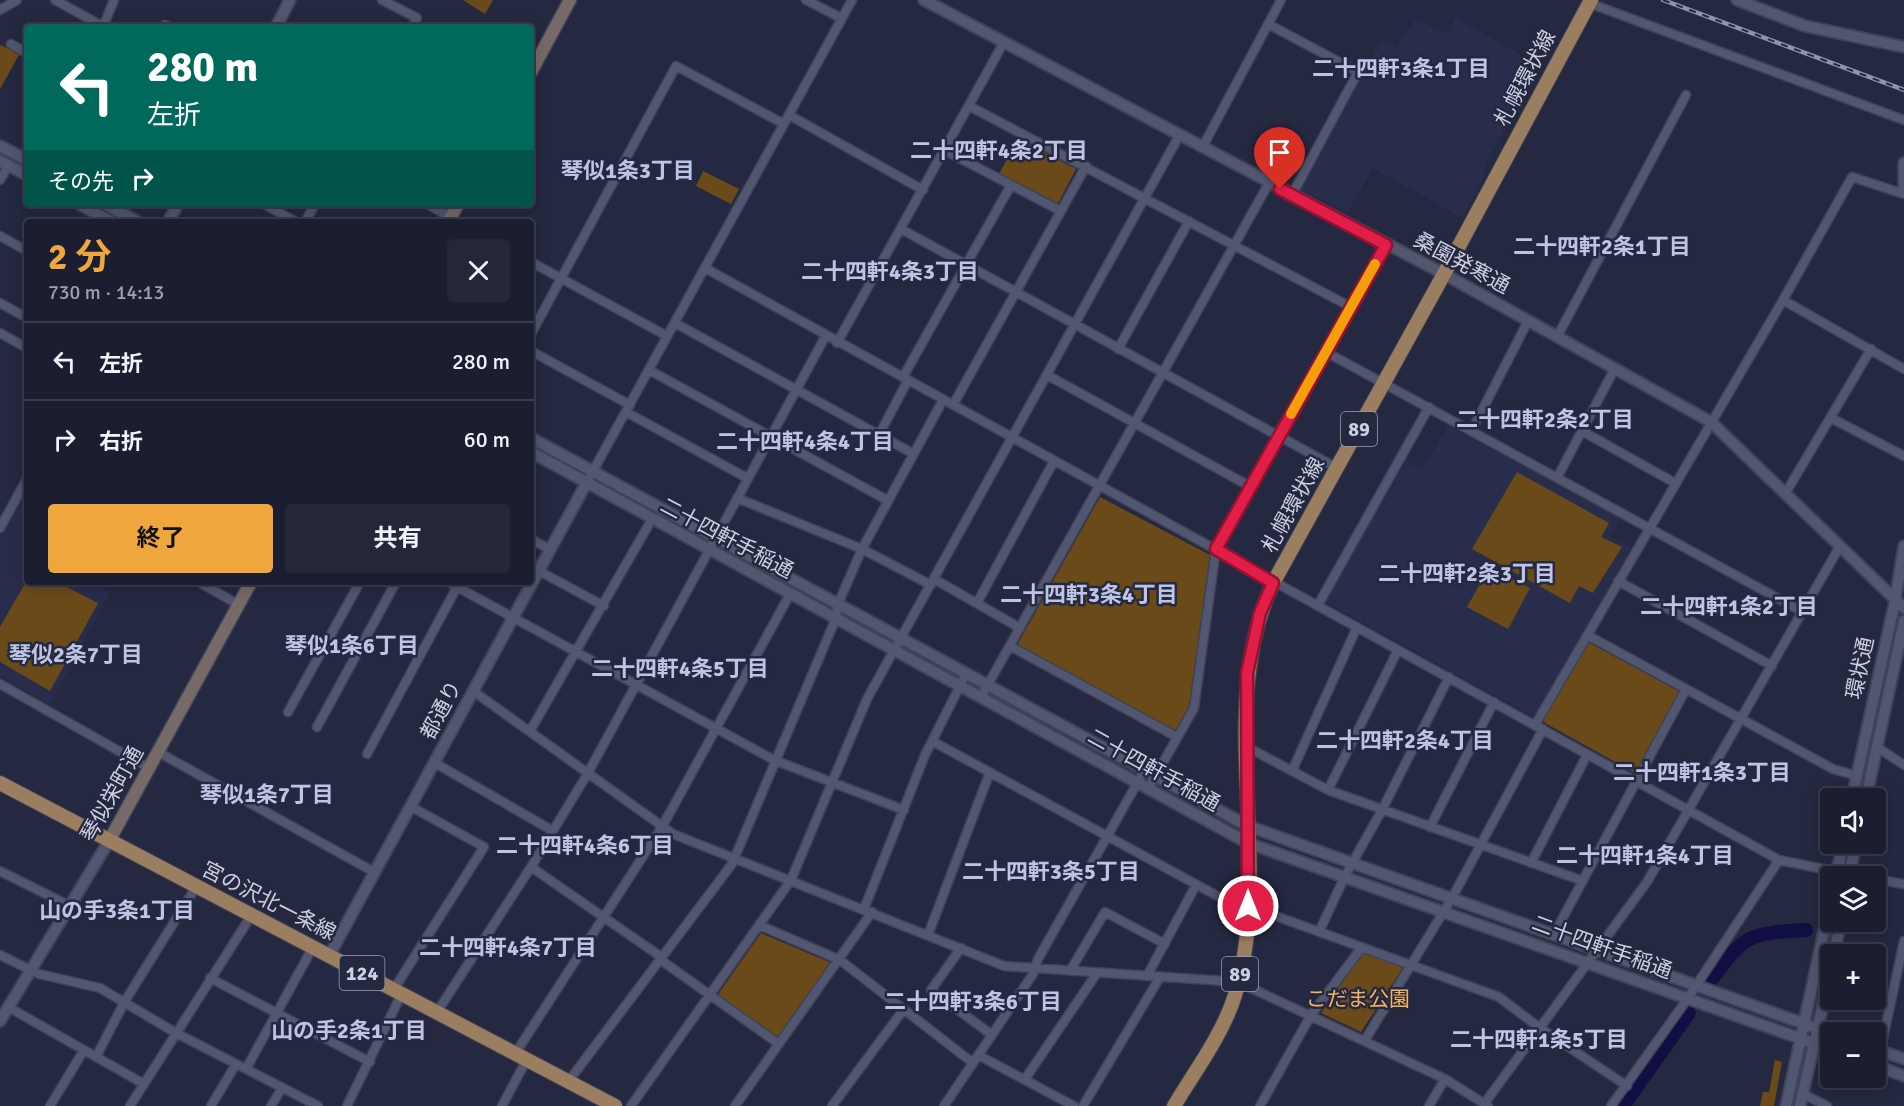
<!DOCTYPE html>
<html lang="ja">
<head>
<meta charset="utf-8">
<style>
	:root { --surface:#1b1e30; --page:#242738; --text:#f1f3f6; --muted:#a0a2ab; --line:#393c4c; --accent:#efa73d }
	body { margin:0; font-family:Signika,"Noto Sans JP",sans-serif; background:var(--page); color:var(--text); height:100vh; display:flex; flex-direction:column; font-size:22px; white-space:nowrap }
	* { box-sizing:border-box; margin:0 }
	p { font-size:20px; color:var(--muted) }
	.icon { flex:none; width:33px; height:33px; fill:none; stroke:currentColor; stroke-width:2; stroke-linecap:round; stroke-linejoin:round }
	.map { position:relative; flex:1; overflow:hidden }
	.sheet { position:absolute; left:24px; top:219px; width:510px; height:366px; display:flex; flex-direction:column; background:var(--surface); border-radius:6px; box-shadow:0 3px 15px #0003,0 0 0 2px var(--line) }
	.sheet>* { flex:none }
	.top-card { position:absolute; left:24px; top:24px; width:510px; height:183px; border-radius:6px; box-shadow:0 3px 15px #0003,0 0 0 2px var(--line); background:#00695c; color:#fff; overflow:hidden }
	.fabs { position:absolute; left:1820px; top:788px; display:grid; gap:12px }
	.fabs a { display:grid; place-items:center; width:66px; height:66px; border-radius:6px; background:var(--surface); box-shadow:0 3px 15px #0003,0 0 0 2px var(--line); font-size:30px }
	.pin { position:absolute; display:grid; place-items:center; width:51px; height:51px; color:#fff; margin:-62px -26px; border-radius:50% 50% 50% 0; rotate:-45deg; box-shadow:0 0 6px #0007 }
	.pin .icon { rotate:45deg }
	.me { position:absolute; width:66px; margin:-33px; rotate:0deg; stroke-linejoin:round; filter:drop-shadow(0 0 4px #0008) }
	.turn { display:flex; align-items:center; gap:21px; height:126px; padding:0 24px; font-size:27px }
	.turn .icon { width:78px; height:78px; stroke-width:2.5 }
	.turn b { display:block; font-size:42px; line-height:51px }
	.then { display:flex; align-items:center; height:57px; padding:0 24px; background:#0003; gap:12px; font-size:22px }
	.round { display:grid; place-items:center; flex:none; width:63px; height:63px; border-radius:6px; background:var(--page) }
	.overview { display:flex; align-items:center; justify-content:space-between; height:102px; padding:0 24px }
	h1 { font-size:36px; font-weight:700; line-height:45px; color:var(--accent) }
	.primary-button { display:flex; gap:12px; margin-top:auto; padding:12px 24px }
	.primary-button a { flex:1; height:69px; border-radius:6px; background:var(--accent); color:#111; font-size:24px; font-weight:700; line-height:69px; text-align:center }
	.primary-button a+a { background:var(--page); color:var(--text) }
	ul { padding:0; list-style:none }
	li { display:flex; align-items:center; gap:18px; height:78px; padding:0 24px; border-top:2px solid var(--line) }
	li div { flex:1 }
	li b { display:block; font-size:22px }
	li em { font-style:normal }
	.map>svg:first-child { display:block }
	.built { fill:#292d4c }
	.green { fill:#6b4a1a }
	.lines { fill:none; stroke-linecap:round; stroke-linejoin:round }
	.river { stroke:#110e44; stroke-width:14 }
	.minor-casing { stroke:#404256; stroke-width:11 }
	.tertiary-casing { stroke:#404256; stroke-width:14 }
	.secondary-casing { stroke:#404256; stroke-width:15 }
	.primary-casing { stroke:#404256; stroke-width:16 }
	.minor { stroke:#515671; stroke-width:8 }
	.tertiary { stroke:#515671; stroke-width:10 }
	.secondary { stroke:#766a68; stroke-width:12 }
	.primary { stroke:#9a7e5f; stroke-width:14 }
	.rail-casing { stroke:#9194a7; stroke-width:4.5 }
	.rail { stroke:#242840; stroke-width:2; stroke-dasharray:7; stroke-linecap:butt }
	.route-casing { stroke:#92132f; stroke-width:15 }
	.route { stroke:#e11d48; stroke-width:10 }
	.slow { stroke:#f59e0b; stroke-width:10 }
	.labels { text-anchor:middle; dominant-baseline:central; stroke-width:5; stroke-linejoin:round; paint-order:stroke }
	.shield { fill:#242840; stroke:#9a9eb0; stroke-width:1.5 }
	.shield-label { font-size:20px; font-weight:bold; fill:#cdd0e0 }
	.street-label { font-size:21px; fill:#cdd0e0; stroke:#242840 }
	.park-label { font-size:21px; fill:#f2b35c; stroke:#242840 }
	.neighbourhood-label { font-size:22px; font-weight:bold; fill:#bdc4e4; stroke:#242840 }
</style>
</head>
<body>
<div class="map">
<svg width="1904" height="1106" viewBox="0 0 1904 1106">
	<rect width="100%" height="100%" fill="#242840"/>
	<path class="built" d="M1456 18 1539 65 1487 163 1482 181 1462 218 1373 168 1348 212 1300 190 1381 41 1396 48 1416 19 1447 34Z
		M1448 426 1620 518 1610 538 1632 547 1535 715 1532 716 1324 601 1406 461 1422 470Z
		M27 492V582H90L110 592 50 704 0 676V540Z"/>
	<path class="green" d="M463 0H493L485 14Z
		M0 45 20 53 0 89Z
		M1018 139 1076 169 1057 205 999 174Z
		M703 171 739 189 731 204 696 186Z
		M1517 472 1609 523 1601 537 1622 547 1593 593 1579 586 1570 603 1472 549Z
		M1100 497 1210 555 1189 706 1175 731 1017 645Z
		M1490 566 1530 588 1508 629 1467 607Z
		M27 580 57 582 98 603 50 691 0 662V627Z
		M1588 642 1678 691 1679 694 1635 773 1545 723 1543 719Z
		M761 933 829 962 830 966 779 1036H776L719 996V993Z
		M1365 953 1401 966 1402 969 1361 1032 1321 1013 1362 954Z
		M1775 1060 1782 1062 1774 1106H1760L1763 1092H1769Z"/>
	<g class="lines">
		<path class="river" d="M1712 979C1745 934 1750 933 1806 930
			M1623 1106 1689 1013"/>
		<defs>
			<path id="minor" d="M55 0 104 27
				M382 0 417 18 412 27
				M806 0 841 18
				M1589 3 1904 120
				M0 10 17 0
				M1268 24 1358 72 1292 195
				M103 27 114 0
				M163 27 165 25 169 27
				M11 44 27 53
				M969 106 1351 307
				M789 115 923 190
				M1202 148 1281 0
				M944 150 1061 211
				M0 180 9 165
				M264 204 296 222
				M427 204 459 222
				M305 222 315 204
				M901 229 1337 468
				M0 236 27 251
				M531 262 667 336
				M705 268 1779 860 1858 876
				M1783 300 1904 369
				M0 303 27 318
				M675 323 912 453
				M0 333 27 348
				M531 334 676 66 784 124
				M1557 337 1686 95
				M837 343 1004 42
				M1118 349 1189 221
				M531 351 630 405
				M1326 352 1803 612
				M649 370 887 500
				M1047 375 1251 487
				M903 377 1011 185
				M953 405 1086 166
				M626 412 747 478
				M1831 418 1904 456
				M1472 430 1528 321
				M1582 431 1675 483
				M879 435 908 380
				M1557 478 1615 368
				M587 482 852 0
				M1785 494 1871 349
				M737 498 862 549 931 585
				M0 528 27 479
				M531 539 549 549
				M539 571 604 606
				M934 579 1020 628
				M1618 581 1772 666
				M199 582 239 605
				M448 582 774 760 904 810
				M977 603 1054 461
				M1318 605 1429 407
				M1587 635 1833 769 1857 776
				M1010 646 1177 737
				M0 684 149 768
				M473 691 673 834 1004 966 1238 982 1445 1079 1488 1106
				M981 697 1269 183
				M288 712 360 582
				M1535 725 1783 300 1852 177 1904 194
				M317 727 396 582
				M530 731 652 519
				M932 741 1247 912
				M1247 747 1328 790 1583 881
				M1877 747 1904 765
				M158 752 374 872
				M367 754 457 587
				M435 763 553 831
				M1292 771 1357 627
				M1148 789 1194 708 1216 549 1386 245
				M1328 790 1398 650
				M1430 827 1494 702
				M1531 863 1587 755
				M531 867 657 954 665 963 779 1044
				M0 871 70 906
				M1875 879 1904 884
				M1248 906 1499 997 1540 1028 1627 1086
				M864 909 925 755 966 674
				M759 925 840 960 973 1063
				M1319 932 1345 876 1382 810 1449 677
				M928 935 990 772
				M1553 936 1686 689
				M961 948 931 990 992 1035
				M0 955 39 974 100 988 176 1033 318 1106
				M1070 971 1105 912 1165 944
				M1147 976 1196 885
				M210 978 370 1062
				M394 989 484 847 410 806
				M8 1007 144 1084
				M437 1012 531 867 588 773 825 337
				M1365 1040 1452 898 1543 729
				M515 1054 662 827 790 594
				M978 1055 1074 1106
				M96 1057 125 1001 196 887
				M1877 1066 1904 941
				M246 1069 313 947
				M1025 1079 1097 973
				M568 1082 732 864 836 618 838 604 862 549 943 400
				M1803 1094 1827 1106
				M1484 1104 1647 882 1840 546
				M50 1106 84 1050
				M130 1106 251 916
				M211 1106 236 1064
				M271 1106 282 1088
				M347 1106 402 993
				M502 1106 526 1061
				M631 1106 791 880 867 699 1179 136
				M735 1106 872 912
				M832 1106 904 1009
				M944 1106 1033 974 1038 959 1144 771
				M1083 1106 1160 977
				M1260 1106 1311 1015 1362 947
				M1429 1106 1445 1079
				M1611 1106 1688 998 1779 860"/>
			<path id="tertiary" d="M924 0 1444 274 1711 422 1904 608
				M1737 0 1805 26 1904 47
				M276 27 290 0
				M0 146 27 160
				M0 161 27 175
				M1904 163V192
				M79 204 112 222
				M105 204 138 222
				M168 222 178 204
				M531 438 1248 826 1830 1033
				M531 452 1248 843 1830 1049
				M1852 798 1895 601 1904 546
				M1866 798 1904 621
				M1836 876 1843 843
				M1849 876 1856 843
				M1834 954 1841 921
				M329 956 587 482
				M0 1021 109 841
				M1875 1049 1904 1059
				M1875 1065 1904 1076
				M1786 1106 1830 904
				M1800 1106 1830 974"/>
			<path id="secondary" d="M531 72 570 0
				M448 222 458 204
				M109 841 251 582"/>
			<path id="primary" d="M0 783 615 1106
				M1174 1106C1195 1071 1223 1034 1235 995 1275 864 1214 709 1273 583L1444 274 1591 0"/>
		</defs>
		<use href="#minor" class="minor-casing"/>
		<use href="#tertiary" class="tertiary-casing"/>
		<use href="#secondary" class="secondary-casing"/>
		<use href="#primary" class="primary-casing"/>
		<use href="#minor" class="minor"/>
		<use href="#tertiary" class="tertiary"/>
		<use href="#secondary" class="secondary"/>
		<use href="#primary" class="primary"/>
		<defs>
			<path id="rail" d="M1663 0 1904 90"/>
		</defs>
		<use href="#rail" class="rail-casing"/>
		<use href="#rail" class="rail"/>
	</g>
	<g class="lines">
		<defs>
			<path id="route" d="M1248 906 1247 673 1260 613 1273 583 1216 549 1386 245 1280 189"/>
		</defs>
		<use href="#route" class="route-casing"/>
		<use href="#route" class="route"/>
		<path class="slow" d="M1291 414 1375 264"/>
	</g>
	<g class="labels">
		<g class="shield">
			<rect x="1341" y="412" width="36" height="34" rx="4.5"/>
			<rect x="339.5" y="956" width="45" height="34" rx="4.5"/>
			<rect x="1222" y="957" width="36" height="34" rx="4.5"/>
		</g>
		<g class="shield-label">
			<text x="1359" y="429">89</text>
			<text x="362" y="973">124</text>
			<text x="1240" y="974">89</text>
		</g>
		<g class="street-label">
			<text transform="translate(1525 78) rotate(-62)">札幌環状線</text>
			<text transform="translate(1462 263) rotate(28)">桑園発寒通</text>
			<text transform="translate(1293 505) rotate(-61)">札幌環状線</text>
			<text transform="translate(727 538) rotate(28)">二十四軒手稲通</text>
			<text transform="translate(1860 668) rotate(-78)">環状通</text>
			<text transform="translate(441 710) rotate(-62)">都通り</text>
			<text transform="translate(1154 770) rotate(29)">二十四軒手稲通</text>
			<text transform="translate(112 794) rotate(-61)">琴似栄町通</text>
			<text transform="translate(269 901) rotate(27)">宮の沢北一条線</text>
			<text transform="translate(1602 947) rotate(20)">二十四軒手稲通</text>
		</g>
		<g class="park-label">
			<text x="1358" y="999">こだま公園</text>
		</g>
		<g class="neighbourhood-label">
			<text x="1401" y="68">二十四軒3条1丁目</text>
			<text x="999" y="150">二十四軒4条2丁目</text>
			<text x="628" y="170">琴似1条3丁目</text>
			<text x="1602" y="246">二十四軒2条1丁目</text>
			<text x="890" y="271">二十四軒4条3丁目</text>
			<text x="1545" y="419">二十四軒2条2丁目</text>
			<text x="805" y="441">二十四軒4条4丁目</text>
			<text x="1467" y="573">二十四軒2条3丁目</text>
			<text x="1089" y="594">二十四軒3条4丁目</text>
			<text x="1729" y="606">二十四軒1条2丁目</text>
			<text x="352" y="645">琴似1条6丁目</text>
			<text x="76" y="654">琴似2条7丁目</text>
			<text x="680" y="668">二十四軒4条5丁目</text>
			<text x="1405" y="740">二十四軒2条4丁目</text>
			<text x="1702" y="772">二十四軒1条3丁目</text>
			<text x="267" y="794">琴似1条7丁目</text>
			<text x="585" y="845">二十四軒4条6丁目</text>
			<text x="1645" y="855">二十四軒1条4丁目</text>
			<text x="1051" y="871">二十四軒3条5丁目</text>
			<text x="117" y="910">山の手3条1丁目</text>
			<text x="508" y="947">二十四軒4条7丁目</text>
			<text x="973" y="1001">二十四軒3条6丁目</text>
			<text x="349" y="1030">山の手2条1丁目</text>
			<text x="1539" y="1039">二十四軒1条5丁目</text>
		</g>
	</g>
</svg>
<div class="fabs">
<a><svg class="icon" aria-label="sound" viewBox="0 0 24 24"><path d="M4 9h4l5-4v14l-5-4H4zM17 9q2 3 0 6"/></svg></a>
<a><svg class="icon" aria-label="layers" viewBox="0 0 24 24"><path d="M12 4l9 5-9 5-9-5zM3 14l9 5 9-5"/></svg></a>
<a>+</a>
<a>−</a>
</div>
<div class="pin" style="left:1280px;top:189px;background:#d93025"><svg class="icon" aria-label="arrive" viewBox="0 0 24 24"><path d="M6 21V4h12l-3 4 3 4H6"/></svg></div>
<svg class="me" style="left:1248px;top:906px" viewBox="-20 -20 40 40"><circle r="17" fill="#e11d48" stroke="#fff" stroke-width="3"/><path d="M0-11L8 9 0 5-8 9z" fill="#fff"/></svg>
<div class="top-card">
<div class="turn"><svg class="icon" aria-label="left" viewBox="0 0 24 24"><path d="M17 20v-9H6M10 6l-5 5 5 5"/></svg><div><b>280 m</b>左折</div></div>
<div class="then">その先<svg class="icon" aria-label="right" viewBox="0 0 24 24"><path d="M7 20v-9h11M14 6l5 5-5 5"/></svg></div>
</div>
<section class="sheet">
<div class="overview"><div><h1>2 分</h1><p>730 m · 14:13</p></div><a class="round"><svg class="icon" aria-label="close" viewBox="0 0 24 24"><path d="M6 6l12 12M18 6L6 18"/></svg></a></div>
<ul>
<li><svg class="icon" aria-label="left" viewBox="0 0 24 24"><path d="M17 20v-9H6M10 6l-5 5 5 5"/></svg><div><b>左折</b></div><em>280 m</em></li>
<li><svg class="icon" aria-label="right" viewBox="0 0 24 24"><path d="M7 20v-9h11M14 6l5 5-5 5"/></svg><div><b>右折</b></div><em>60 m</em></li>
</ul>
<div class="primary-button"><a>終了</a><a>共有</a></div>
</section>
</div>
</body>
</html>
